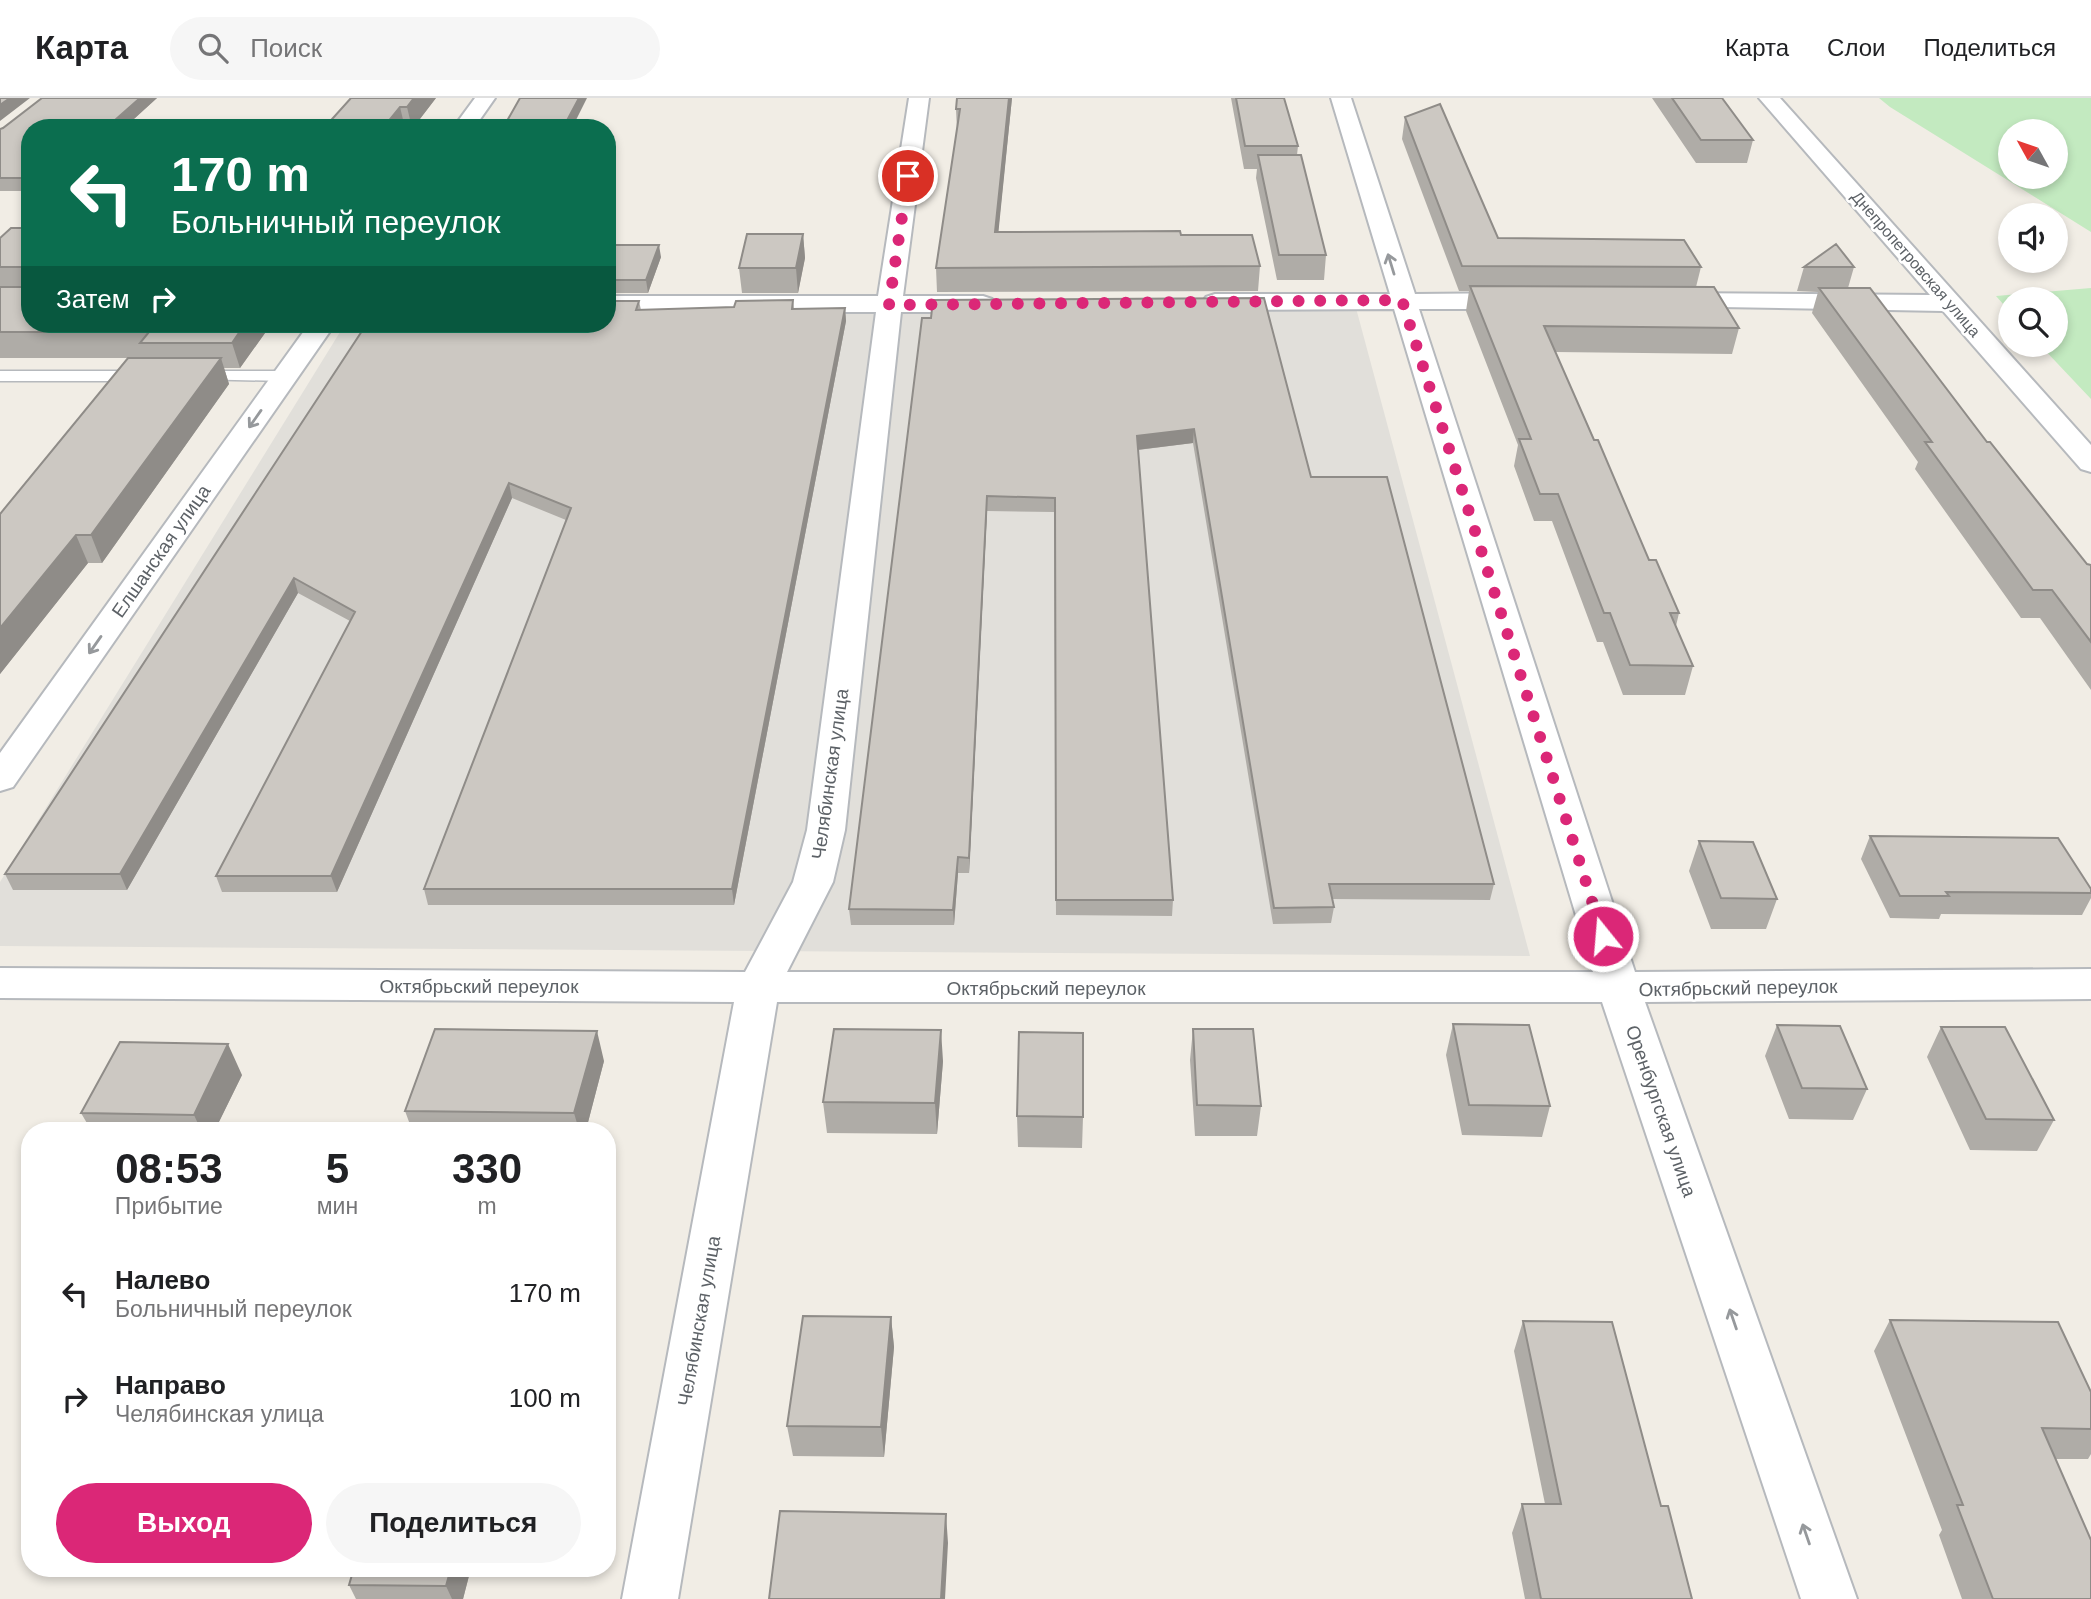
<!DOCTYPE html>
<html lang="ru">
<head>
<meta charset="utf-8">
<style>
	:root { --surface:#fff; --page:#f6f6f6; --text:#202124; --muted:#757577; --line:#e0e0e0; --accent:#db2777 }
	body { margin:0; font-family:Arial,sans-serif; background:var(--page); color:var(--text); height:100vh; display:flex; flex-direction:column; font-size:26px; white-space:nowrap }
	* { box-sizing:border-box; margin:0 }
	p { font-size:23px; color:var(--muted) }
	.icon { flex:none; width:38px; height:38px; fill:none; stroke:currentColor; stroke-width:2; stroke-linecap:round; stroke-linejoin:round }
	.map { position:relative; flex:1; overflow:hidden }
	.drawer { position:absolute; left:21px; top:1024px; width:595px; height:455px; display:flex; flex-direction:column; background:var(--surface); border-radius:28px; box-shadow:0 4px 10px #0003 }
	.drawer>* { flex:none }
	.hud { position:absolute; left:21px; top:21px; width:595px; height:214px; border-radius:28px; box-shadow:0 4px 10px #0003; background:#0b6e4f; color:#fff; overflow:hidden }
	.needle { width:46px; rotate:310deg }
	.fabs { position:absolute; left:1998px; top:21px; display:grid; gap:14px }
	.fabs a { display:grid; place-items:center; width:70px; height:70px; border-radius:50%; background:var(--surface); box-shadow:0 4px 10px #0003; font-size:35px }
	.pin { position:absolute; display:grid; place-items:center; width:60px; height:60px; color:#fff; margin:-30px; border:4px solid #fff; border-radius:50%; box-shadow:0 2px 7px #0007 }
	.me { position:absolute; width:77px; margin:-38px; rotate:343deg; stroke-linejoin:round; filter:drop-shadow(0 0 5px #0008) }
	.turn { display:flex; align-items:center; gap:24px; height:147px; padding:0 35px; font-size:32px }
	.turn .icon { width:91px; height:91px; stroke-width:2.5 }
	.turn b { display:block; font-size:49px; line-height:60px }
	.then { display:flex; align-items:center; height:66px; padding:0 35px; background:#0003; gap:14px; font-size:26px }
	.eta { display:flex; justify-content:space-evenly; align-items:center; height:119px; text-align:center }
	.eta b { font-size:42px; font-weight:600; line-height:49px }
	.action { display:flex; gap:14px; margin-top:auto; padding:14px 35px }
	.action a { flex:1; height:80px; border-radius:42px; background:var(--accent); color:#fff; font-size:28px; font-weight:600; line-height:80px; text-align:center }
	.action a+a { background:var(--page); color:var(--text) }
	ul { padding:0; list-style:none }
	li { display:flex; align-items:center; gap:21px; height:105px; padding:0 35px }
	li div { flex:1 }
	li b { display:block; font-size:26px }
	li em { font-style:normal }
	header { display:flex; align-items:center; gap:42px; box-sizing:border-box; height:98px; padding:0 35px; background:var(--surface); border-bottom:2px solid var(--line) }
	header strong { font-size:33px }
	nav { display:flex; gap:38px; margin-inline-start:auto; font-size:24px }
	.search { width:490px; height:63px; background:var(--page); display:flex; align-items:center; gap:18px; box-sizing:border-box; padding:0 24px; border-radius:38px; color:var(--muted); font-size:26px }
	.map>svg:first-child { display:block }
	.industrial { fill:#e1dfda }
	.green { fill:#c3eac0; fill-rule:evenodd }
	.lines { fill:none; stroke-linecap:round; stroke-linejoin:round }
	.lane-casing { stroke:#b6b9bd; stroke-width:3 }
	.street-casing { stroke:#b6b9bd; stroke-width:4 }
	.lane { fill:#fff; fill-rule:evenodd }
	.street { fill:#fff; fill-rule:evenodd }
	.wall { fill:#afaca7 }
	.shaded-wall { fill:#8f8c88 }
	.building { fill:#ccc8c2; stroke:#8f8c88; stroke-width:2 }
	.oneway { stroke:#96999c }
	.route { stroke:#db2777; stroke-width:12; stroke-dasharray:0 21.6 }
	.labels { text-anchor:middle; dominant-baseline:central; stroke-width:5; stroke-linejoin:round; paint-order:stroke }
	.far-street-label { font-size:16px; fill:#5d6267; stroke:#fff }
	.street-label { font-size:19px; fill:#5d6267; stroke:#fff }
</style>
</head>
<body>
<header>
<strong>Карта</strong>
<div class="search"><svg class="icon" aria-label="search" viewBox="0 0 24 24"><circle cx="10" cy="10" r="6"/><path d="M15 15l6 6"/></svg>Поиск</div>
<nav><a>Карта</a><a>Слои</a><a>Поделиться</a></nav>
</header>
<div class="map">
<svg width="2091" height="1501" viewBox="0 0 2091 1501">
	<rect width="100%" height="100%" fill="#f1ede5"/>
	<path class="industrial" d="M1356 210 1530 858 0 848V784L345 226H607V215Z"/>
	<path class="green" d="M1879 0H2091V134L1890 9ZM2011 33H2056V79H2011Z
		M2091 190V301L2040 247H2056V201H2011V215L1996 198Z"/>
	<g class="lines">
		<defs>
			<path id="lane" d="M0 273H142L150 278 142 283H0Z
				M198 273H285L293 278 285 283 192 281V275Z"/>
			<path id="street" d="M475 0H495L474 30H453Z
				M909 0H929L903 198H983L992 201 996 206 992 211 983 214H901L845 732 833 784 787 874H1593L1394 211 1215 212 1206 209 1202 204 1206 199 1215 196H1390L1331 0H1351L1415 196 1519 195 1528 198 1532 203 1528 208 1519 211H1419L1635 874 2091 871V901L1645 904 1857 1501H1801L1602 904H777L678 1501H622L734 904 0 900V870L745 874 793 784 807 732 876 214H607V198H878Z
				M1759 0H1780L2091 347V374L2081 371 1943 213 1661 208 1657 203 1661 198 1670 195 1930 197Z
				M309 226H335L13 689 0 693V655Z"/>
		</defs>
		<use href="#lane" class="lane-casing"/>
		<use href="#street" class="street-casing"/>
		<use href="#lane" class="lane"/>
		<use href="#street" class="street"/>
	</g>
	<path class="wall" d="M42 0H157L124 30H30V93H0V31L3 30Z
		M436 0 413 30H324Z
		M957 0H1012L998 134 1181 137 1260 168 1258 193 937 194 936 170 957 32 956 11Z
		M1231 0H1284L1298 48 1297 57 1326 157 1324 182H1277L1256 80 1257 71H1244Z
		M1652 0H1722L1753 42 1747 65H1696Z
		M1405 19 1498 140 1701 169 1696 189 1739 230 1732 256 1555 254 1649 462 1679 515 1676 528 1693 568 1685 597H1623L1603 544H1597L1552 423H1534L1514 368 1518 347 1466 213 1469 193H1459L1402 41Z
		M803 136 805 160 798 195H742L739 170Z
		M0 140 270 228 240 270H224L229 286 102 465H88L0 576V416L128 260H0Z
		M607 147 661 159 648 195H607Z
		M1804 169H1854L1848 190 1987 344 2087 466 2091 467V592L2040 520H2021L1915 371 1918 364 1812 215 1818 194 1797 193Z
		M793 202 794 211 845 210 846 223 734 807H428L424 791 566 422 512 400 337 794H222L216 778 350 523 298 495 127 792H13L5 776 375 230 639 203 641 212 734 209Z
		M922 220 1311 379 1494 786 1490 802 1332 801 1334 809 1331 825 1273 826 1193 345 1138 352 1173 802 1172 818 1056 817 1054 414 987 413 969 775H958L954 827H851L849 811Z
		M1870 738 2091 791V800L2082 817 1941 816 1939 821 1890 820 1861 761Z
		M1699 743 1777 801 1766 831H1711L1689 773Z
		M1453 926 1550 1008 1542 1039 1462 1037 1446 957Z
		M1777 927 1867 991 1853 1022 1789 1021 1765 958Z
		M1941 929 2054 1022 2037 1053 1970 1052 1927 959Z
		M1193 931 1261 1008 1257 1038H1195L1190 962Z
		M604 963 586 1032H412L405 1013Z
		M943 963 937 1036 827 1035 823 1004Z
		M242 977 215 1032H91L81 1015Z
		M1017 1018 1083 1019 1082 1050 1018 1049Z
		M891 1219 894 1249 884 1359 793 1358 787 1328Z
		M1890 1222 2091 1294V1356L2088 1361H2055L2091 1501H1962L1939 1437 1942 1432 1874 1253Z
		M1523 1223 1661 1408 1692 1501H1525L1512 1435 1522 1406H1545L1514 1253Z
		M471 1470 463 1501H356L349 1487Z"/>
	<path class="shaded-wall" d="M10 0H30L0 23V7Z
		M140 0H157L124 30H106Z
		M414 0H436L413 30H412L407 9Z
		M579 0H587L572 30H563Z
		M1009 0H1012L996 158 995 134Z
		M400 9 405 30H383Z
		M803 136 805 160 798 195 796 170Z
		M659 147 661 159 648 195 646 182Z
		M845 210 846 223 734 807 732 791Z
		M245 226H269L270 228 240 270 232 245Z
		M221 260 229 286 102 465 91 437Z
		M1194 331 1193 345 1136 352 1137 338Z
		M509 385 512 400 337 794 331 778Z
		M987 398V413L969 775V760Z
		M76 437 88 465 0 576V530Z
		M294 480 298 495 127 792 120 776Z
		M958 759V775L954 827 953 812Z
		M941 932 943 963 937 1036 935 1005Z
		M597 933 604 963 586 1032H579L574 1015Z
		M228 946 242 977 215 1032H201L194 1017Z
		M891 1219 894 1249 884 1359 881 1329Z
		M946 1416 948 1445 945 1501H941Z
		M451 1470H471L463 1501H452L446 1488Z"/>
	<path class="building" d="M0 0H10L0 7Z
		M42 0H140L106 30H30V80H0V31L3 30Z
		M351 0H414L407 9H400L383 30H324Z
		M520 0H579L563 30H503Z
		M957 0H1009L995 134 1180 133 1181 137H1252L1260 168 936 170 960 11H956Z
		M1236 0H1284L1298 48H1245Z
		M1672 0H1722L1753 42H1701Z
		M1440 6 1498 140 1684 142 1701 169 1462 168 1405 19Z
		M1258 57H1301L1326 157H1279Z
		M11 130H30V226H245L232 245H140L149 234H0V189H22V169H0V140Z
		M747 136H803L796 170H739Z
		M1836 146 1854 169H1804Z
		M607 147H659L646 182H607Z
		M1470 188 1714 189 1739 230 1544 228 1594 342H1598L1649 462H1656L1679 515H1670L1693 568 1630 567 1610 515H1604L1558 396H1540L1519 341H1531Z
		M1819 190H1870L1987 344H1990L2087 466 2091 467V544L2052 492H2033L1925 344H1932Z
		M1264 200 1311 379H1387L1494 786H1329L1334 809 1274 810 1194 331 1137 338 1173 802H1056L1055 400 987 398 969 760 958 759 953 812 849 811 922 220H931L933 202Z
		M793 202 792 211 845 210 732 791H424L571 410 509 385 331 778H216L355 514 294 480 120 776H5L364 230H375L378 226H607V203H639L636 212 734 209 736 203Z
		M128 260H221L91 437H76L0 530V416Z
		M1870 738 2058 740 2091 791V795L1946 794 1949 798H1900Z
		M1699 743 1753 744 1777 801 1721 800Z
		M1453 926 1529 927 1550 1008 1469 1007Z
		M1777 927 1840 928 1867 991 1802 990Z
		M1941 929H2005L2054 1022 1986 1021Z
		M435 931 597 933 574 1015 405 1013Z
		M834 931 941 932 935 1005 823 1004Z
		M1193 931H1253L1261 1008 1197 1007Z
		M1019 934 1083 935V1019L1017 1018Z
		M120 944 228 946 194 1017 81 1015Z
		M803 1218 891 1219 881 1329 787 1328Z
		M1890 1222 2058 1224 2091 1294V1331L2042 1330 2091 1442V1501H1993L1957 1407H1963Z
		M1523 1223 1612 1224 1661 1408H1668L1692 1501H1541L1522 1406H1561Z
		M780 1413 946 1416 941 1501H769Z
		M354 1470H451L446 1488 349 1487Z"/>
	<defs><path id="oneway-shaft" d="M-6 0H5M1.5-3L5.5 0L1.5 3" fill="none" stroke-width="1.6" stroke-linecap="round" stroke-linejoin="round" transform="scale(1.75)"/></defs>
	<g class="oneway">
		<use href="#oneway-shaft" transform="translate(1391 166) rotate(-107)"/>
		<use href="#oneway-shaft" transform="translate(255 321) rotate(125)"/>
		<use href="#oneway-shaft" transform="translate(95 547) rotate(125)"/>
		<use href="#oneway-shaft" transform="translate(1733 1221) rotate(-109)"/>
		<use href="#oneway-shaft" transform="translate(1806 1436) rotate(-109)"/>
	</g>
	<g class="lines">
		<path class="route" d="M908 78 889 207 1402 202 1603 838"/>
	</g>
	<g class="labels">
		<g class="far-street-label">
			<text transform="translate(1916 166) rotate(49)">Днепропетровская улица</text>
		</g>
		<g class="street-label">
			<text transform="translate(161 453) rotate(-55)">Елшанская улица</text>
			<text transform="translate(830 676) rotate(-82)">Челябинская улица</text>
			<text x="479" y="888">Октябрьский переулок</text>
			<text x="1046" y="890">Октябрьский переулок</text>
			<text transform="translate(1738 890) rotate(-1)">Октябрьский переулок</text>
			<text transform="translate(1661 1013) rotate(71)">Оренбургская улица</text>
			<text transform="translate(699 1223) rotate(-80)">Челябинская улица</text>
		</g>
	</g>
</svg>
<div class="fabs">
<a><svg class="needle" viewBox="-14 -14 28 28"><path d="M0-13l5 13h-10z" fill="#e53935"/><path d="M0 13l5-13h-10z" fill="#757577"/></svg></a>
<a><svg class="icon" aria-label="sound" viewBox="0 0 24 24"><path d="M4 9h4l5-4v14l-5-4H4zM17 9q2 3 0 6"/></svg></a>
<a><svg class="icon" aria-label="search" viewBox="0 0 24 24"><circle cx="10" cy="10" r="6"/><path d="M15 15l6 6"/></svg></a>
</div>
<div class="pin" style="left:908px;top:78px;background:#d93025"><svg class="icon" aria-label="arrive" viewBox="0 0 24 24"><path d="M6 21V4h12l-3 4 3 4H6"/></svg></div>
<svg class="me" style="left:1603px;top:838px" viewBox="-20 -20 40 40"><circle r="17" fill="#db2777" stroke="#fff" stroke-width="3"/><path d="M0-11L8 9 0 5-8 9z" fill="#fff"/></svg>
<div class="hud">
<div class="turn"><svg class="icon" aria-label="left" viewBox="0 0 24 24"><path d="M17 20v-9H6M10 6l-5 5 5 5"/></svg><div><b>170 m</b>Больничный переулок</div></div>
<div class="then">Затем<svg class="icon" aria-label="right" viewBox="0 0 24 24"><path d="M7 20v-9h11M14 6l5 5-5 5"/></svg></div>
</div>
<section class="drawer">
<div class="eta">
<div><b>08:53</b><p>Прибытие</p></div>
<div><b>5</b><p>мин</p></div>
<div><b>330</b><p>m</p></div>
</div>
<ul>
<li><svg class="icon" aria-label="left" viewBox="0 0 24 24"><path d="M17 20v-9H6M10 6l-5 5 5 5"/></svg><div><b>Налево</b><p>Больничный переулок</p></div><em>170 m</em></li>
<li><svg class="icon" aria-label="right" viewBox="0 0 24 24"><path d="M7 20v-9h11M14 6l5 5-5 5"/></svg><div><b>Направо</b><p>Челябинская улица</p></div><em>100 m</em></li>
</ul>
<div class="action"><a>Выход</a><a>Поделиться</a></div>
</section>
</div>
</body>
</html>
